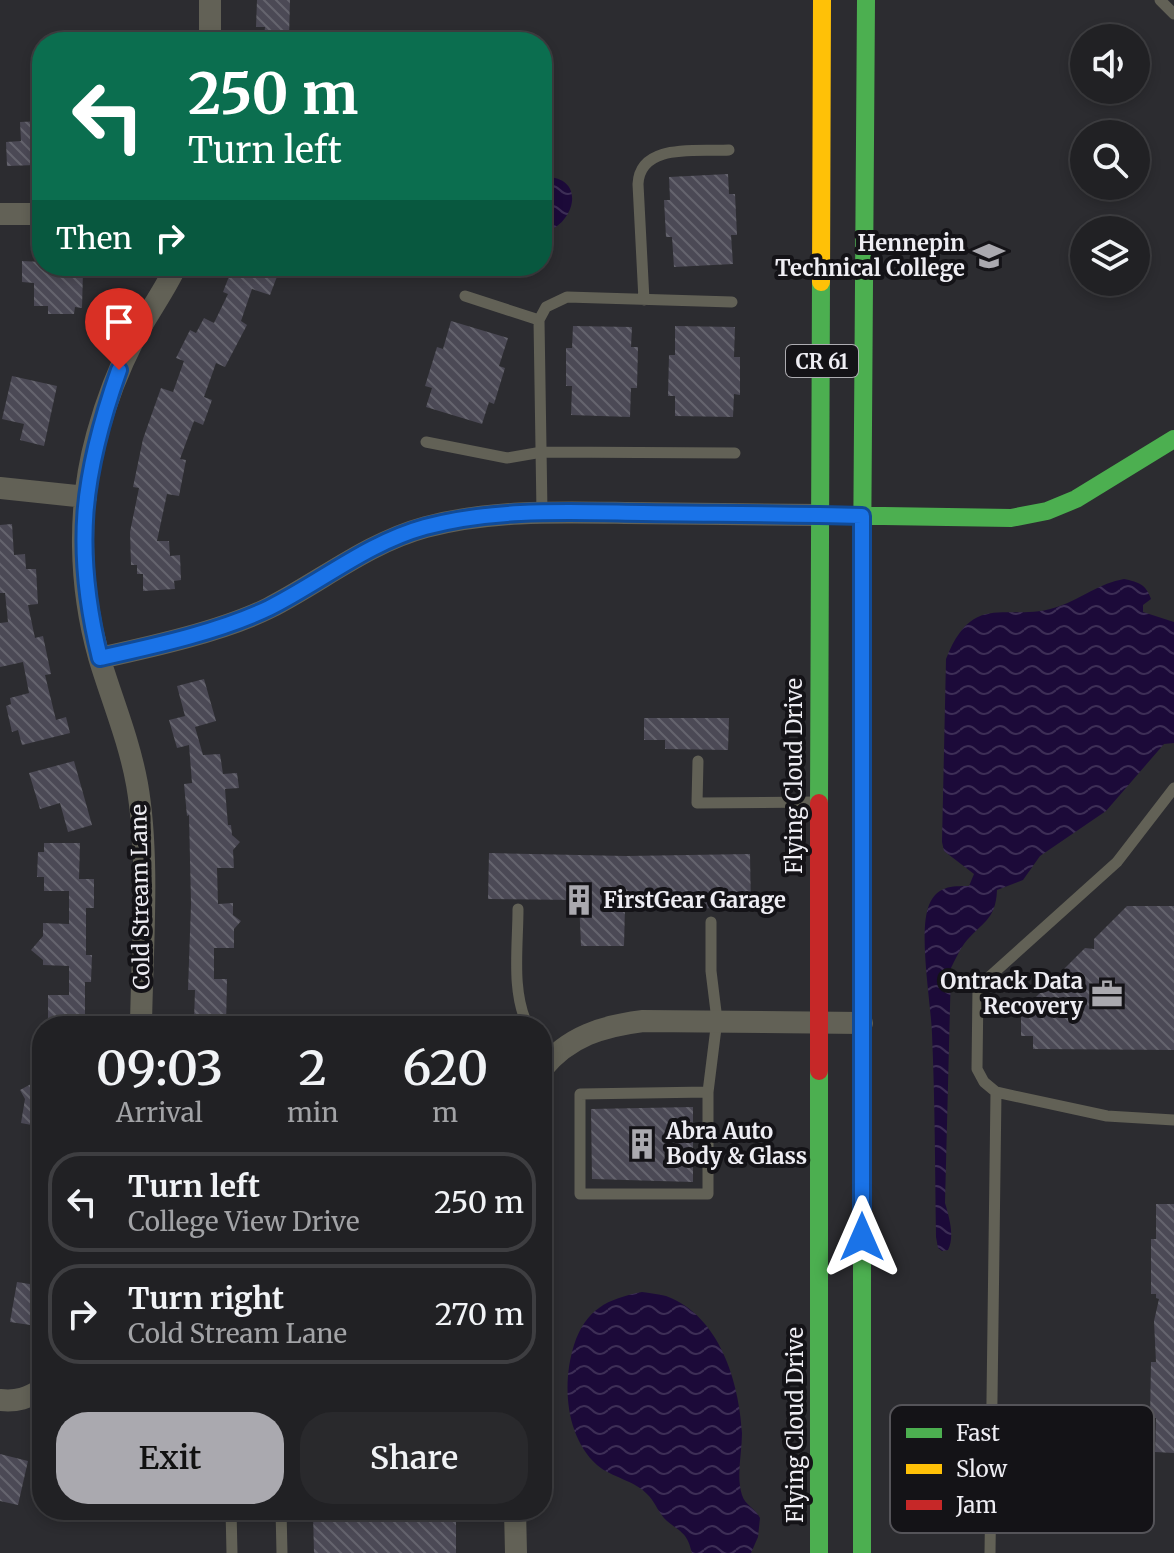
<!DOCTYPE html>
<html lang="en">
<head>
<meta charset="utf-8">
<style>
	:root { --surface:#212124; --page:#29292c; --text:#f1f3f6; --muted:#a2a3a6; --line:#3e3e41; --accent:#aaa9af }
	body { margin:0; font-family:Merriweather,serif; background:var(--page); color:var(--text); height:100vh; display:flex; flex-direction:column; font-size:30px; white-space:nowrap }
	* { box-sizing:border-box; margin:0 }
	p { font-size:26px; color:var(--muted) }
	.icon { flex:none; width:44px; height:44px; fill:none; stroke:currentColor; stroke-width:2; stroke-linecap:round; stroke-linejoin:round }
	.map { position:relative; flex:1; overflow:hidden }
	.side { position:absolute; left:32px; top:1016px; width:520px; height:504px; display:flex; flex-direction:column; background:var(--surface); border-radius:32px; box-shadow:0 4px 12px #0003,0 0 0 2px var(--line) }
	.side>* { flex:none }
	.guide { position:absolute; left:32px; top:32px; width:520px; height:244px; border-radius:32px; box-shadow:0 4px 12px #0003,0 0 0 2px var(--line); background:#0b6e4f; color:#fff; overflow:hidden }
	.controls { position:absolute; left:1070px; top:24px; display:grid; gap:16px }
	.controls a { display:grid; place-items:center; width:80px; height:80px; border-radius:50%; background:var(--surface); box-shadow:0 4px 12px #0003,0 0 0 2px var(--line); font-size:40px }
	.pin { position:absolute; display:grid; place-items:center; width:68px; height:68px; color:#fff; margin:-82px -34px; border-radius:50% 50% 50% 0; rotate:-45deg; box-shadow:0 0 8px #0007 }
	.pin .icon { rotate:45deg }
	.me { position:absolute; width:88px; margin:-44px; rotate:0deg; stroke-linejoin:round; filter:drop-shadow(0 0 6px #0008) }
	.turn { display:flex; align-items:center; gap:28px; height:168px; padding:0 24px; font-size:36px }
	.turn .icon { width:104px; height:104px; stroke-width:2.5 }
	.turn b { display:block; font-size:56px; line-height:68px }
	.then { display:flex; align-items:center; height:76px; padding:0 24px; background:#0003; gap:16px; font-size:30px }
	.eta { display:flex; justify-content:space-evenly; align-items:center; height:136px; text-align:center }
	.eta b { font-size:48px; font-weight:600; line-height:56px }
	.cta { display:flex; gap:16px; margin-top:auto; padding:16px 24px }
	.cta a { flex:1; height:92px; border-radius:32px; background:var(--accent); color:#111; font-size:32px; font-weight:600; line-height:92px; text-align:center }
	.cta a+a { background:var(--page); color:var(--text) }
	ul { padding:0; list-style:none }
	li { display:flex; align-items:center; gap:24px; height:100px; margin:0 16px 12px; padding:0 8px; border:4px solid var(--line); border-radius:32px }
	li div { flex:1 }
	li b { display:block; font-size:30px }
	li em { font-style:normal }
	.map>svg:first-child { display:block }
	.water { fill:url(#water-waves) }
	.building { fill:url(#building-back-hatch) }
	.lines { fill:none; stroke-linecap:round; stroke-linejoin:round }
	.lane { stroke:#626156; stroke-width:11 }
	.street { stroke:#626156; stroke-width:22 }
	.fast { stroke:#4caf50; stroke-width:18 }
	.slow { stroke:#ffc107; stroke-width:18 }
	.jam { stroke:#c62828; stroke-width:18 }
	.route-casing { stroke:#114b97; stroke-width:20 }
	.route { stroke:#1a73e8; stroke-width:14 }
	.labels { text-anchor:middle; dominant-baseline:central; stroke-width:8; stroke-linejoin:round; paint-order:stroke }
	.shield { fill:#141317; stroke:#adacb1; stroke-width:2 }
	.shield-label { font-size:20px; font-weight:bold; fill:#eeedf3 }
	.poi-label { font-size:22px; font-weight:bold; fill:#eeedf3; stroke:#141317; text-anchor:end }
	.street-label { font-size:22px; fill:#eeedf3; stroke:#141317 }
	.key { fill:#141317; stroke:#555459; stroke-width:2 }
	.key-label { font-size:22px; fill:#eeedf3 }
</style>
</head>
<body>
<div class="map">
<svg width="1174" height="1553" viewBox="0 0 1174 1553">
	<defs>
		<pattern id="water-waves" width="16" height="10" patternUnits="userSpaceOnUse" patternTransform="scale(2)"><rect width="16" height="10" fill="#1c0a39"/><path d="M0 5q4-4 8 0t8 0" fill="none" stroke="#3d2e56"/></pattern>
		<pattern id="building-back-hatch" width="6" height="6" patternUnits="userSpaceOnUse" patternTransform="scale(2)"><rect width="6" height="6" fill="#4b4955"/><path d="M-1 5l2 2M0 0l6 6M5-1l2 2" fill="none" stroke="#65646e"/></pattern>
	</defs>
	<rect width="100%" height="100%" fill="#2c2c30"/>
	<path class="water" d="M542 177C588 174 576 226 542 233Z
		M1124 579C1138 582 1146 584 1151 599L1143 605V612L1174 622V743L1164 744 1106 811 1040 856 1023 880 997 890C996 921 981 922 964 944 959 951 955 960 951 968L945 1203C949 1217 955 1236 948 1250L942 1251 938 1248 936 1237C935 1169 935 1101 932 1034 931 1003 918 932 929 905 937 886 951 886 969 886L974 874 944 851 942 842 946 659C974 587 1009 625 1060 606 1082 598 1100 583 1124 579Z
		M642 1292C649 1293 659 1294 666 1296 720 1316 739 1382 742 1433 742 1453 736 1476 742 1495 745 1505 755 1508 760 1518L758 1537 751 1553H692C687 1533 682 1533 667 1521 659 1514 656 1504 649 1496 635 1480 612 1478 597 1465 565 1436 562 1383 574 1345 586 1309 607 1299 642 1292Z"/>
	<path class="building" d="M257 0H290L289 38 264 37 265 27H256Z
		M42 121V157H36V165L7 166 6 142 21 141 20 122Z
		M728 174 729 194H735L737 235H731L733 264 674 267 672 237H666L664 200H670L669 177Z
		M22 261 42 262V266H50V271L83 272 82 308 75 307 74 314H48V306H34V283L22 282Z
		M233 266H281L270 295 252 289 241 321 247 325 225 367 216 363 204 397 212 400 203 425 194 421 180 459 186 460 179 496 167 494 157 541H169L170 556 180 555 181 580 174 581 175 589 143 591V574H137V565H131L130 532 139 488 133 487 143 439 161 388 173 392 184 361 176 358 190 330 196 333 204 318 214 323 228 294 223 292Z
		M451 321 508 338 499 366 505 368 494 404 489 402 482 424 426 407 432 388 425 386 437 347 443 349Z
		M573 326 632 327 631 347H638L637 388H631L630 417 571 415 572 386H566V348H572Z
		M675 326 735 327 734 357H740V395L734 394 733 417 675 416V396H668L669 355H675Z
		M12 376 57 386 44 446 20 440 24 424 2 419Z
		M12 524 14 555 25 554 26 569H36L38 604 28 605 35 638 43 636 51 674 45 675 56 720 66 717 70 733 22 745 18 730 12 732 6 706 11 704 10 698 29 693 23 662 0 667V623L8 622 5 593H0V525Z
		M204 679 216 721 195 727 203 755 220 754 223 774 237 773 239 788 225 789 228 825H231L232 835 240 842 233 850 234 868H217L218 904 233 903V915L241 921 234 929V948H214V979H227L226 1026H201V1021H194L195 990H188L191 904 189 815 187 816 184 784 192 783 189 745 177 748 169 720 185 716 177 686Z
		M644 718H729L728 750 665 749V740H644Z
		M74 761 92 825 68 832 60 803 40 809 29 773Z
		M44 843H80L79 879H94V908H86V955H92L91 982H85V1026H48V995H69V966L43 965V960L31 950 43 936V923L69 924V891H44V877H37L38 852H44Z
		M489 853 626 856 750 854 751 909 625 907 624 946H581L579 900 488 899Z
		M1127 906H1174V1050L1033 1049V1036H1021V1012L1085 948 1094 949V939Z
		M42 1078V1127L21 1123 25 1099 20 1090Z
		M693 1107V1182L592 1179 591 1109Z
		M1156 1204H1174V1453L1155 1452 1156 1418H1150L1151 1362H1156L1154 1321 1159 1299 1156 1298V1294H1151V1239H1156Z
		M17 1282 42 1286V1310H40L37 1326 10 1322Z
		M0 1454 28 1461 18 1505 0 1501Z
		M456 1511V1553H314L313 1513Z"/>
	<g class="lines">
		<path class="lane" d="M1160 0 1174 14
			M465 296 539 320
			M644 300 638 184C640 142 699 152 729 150
			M426 442 507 458 542 452 735 453
			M542 512 539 320 546 307 567 297 732 302
			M698 761 697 803 816 802
			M518 909C518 947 511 992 528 1026
			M542 1042 555 1055
			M708 1092 580 1094V1194H708V1092L717 1020 711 971V922
			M996 1092 1107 1116 1174 1120
			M992 1466 1107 1468
			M231 1510 232 1553
			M281 1510 282 1553
			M990 1553 996 1092 984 1082 977 1069 978 987 1117 862 1174 788"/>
		<path class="street" d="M210 42V0
			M0 214H42
			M0 488 86 497
			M100 658C150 647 223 631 269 608 322 581 367 543 426 527 491 510 558 512 625 513 690 514 755 514 820 515
			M141 1026C142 950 150 858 137 784 129 740 112 700 99 657 79 586 77 507 97 435 106 402 118 370 134 339 147 314 164 292 176 266
			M542 1069C569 1036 603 1026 643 1021L862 1023
			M0 1400C17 1402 28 1398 42 1389
			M515 1510 516 1553"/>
		<path class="fast" d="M820 515 1011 518 1047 511 1076 499 1174 439
			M862 568 866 0
			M819 803 821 282
			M862 845V1553
			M819 1071V1553"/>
		<path class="slow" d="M821 282 822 0"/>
		<path class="jam" d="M862 568V845
			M819 1071V803"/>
	</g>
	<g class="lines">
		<defs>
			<path id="route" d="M119 370C82 475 73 548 100 658 154 646 219 632 269 608 321 582 367 543 425 527 496 508 570 512 643 513 716 514 789 514 862 516V1237"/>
		</defs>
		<use href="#route" class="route-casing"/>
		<use href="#route" class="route"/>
	</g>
	<defs>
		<symbol id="university-bare" viewBox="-9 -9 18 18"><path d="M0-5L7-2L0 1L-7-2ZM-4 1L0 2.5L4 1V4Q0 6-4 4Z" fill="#aaa9af" stroke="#141317" stroke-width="2.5" paint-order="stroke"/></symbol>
		<symbol id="building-bare" viewBox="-9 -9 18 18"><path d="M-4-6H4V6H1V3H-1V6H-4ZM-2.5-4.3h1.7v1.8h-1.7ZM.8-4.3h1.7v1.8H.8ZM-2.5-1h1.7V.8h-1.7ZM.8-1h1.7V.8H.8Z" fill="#aaa9af" stroke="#141317" stroke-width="2.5" paint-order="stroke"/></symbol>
		<symbol id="office-bare" viewBox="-9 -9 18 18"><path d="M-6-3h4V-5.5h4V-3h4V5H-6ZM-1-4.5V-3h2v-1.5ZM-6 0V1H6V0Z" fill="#aaa9af" stroke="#141317" stroke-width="2.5" paint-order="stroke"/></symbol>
	</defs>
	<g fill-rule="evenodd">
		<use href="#university-bare" x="967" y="234" width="44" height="44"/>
		<use href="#building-bare" x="557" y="878" width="44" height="44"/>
		<use href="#office-bare" x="1085" y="972" width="44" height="44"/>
		<use href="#building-bare" x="620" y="1122" width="44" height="44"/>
	</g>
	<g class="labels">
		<rect class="shield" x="786" y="345" width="72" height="32" rx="6"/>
		<g class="shield-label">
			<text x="822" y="361">CR 61</text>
		</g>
		<g class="poi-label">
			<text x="965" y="243">Hennepin<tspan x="965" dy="25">Technical College</tspan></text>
			<text x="603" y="900" text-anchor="start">FirstGear Garage</text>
			<text x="1083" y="981">Ontrack Data<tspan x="1083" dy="25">Recovery</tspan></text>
			<text x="666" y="1131" text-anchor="start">Abra Auto<tspan x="666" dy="25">Body &amp; Glass</tspan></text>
		</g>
		<g class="street-label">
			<text transform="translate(794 776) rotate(-90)">Flying Cloud Drive</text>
			<text transform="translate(140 897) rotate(-91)">Cold Stream Lane</text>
			<text transform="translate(795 1425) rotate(-90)">Flying Cloud Drive</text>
		</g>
	</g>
	<rect x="890" y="1405" width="264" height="128" rx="12" class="key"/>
	<rect x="906" y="1428" width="36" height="10" fill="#4caf50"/>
	<rect x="906" y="1464" width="36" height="10" fill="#ffc107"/>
	<rect x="906" y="1500" width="36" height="10" fill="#c62828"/>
	<g class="key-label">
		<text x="956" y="1441">Fast</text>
		<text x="956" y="1477">Slow</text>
		<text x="956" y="1513">Jam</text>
	</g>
</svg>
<div class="controls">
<a><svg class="icon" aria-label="sound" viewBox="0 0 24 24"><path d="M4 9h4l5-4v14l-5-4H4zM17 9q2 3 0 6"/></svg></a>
<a><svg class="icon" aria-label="search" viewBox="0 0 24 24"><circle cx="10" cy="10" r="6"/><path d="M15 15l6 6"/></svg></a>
<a><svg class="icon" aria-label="layers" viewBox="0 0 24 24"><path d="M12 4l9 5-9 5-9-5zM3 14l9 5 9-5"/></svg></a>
</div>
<div class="pin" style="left:119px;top:370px;background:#d93025"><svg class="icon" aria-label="arrive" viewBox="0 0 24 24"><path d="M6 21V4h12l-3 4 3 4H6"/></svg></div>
<svg class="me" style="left:862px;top:1237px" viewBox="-20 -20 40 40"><path d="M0-17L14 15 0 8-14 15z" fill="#1a73e8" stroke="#fff" stroke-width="4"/></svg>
<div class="guide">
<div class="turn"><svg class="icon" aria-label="left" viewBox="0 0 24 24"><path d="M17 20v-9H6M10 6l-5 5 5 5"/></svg><div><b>250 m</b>Turn left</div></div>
<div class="then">Then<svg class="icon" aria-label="right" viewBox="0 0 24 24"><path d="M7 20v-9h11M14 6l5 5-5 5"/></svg></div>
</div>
<section class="side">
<div class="eta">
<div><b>09:03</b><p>Arrival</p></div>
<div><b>2</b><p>min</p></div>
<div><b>620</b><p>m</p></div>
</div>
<ul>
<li><svg class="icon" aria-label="left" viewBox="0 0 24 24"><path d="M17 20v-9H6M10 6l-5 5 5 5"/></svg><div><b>Turn left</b><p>College View Drive</p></div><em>250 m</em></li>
<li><svg class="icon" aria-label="right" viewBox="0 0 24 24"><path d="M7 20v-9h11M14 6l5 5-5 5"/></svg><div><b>Turn right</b><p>Cold Stream Lane</p></div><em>270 m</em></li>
</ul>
<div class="cta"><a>Exit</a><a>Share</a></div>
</section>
</div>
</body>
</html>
